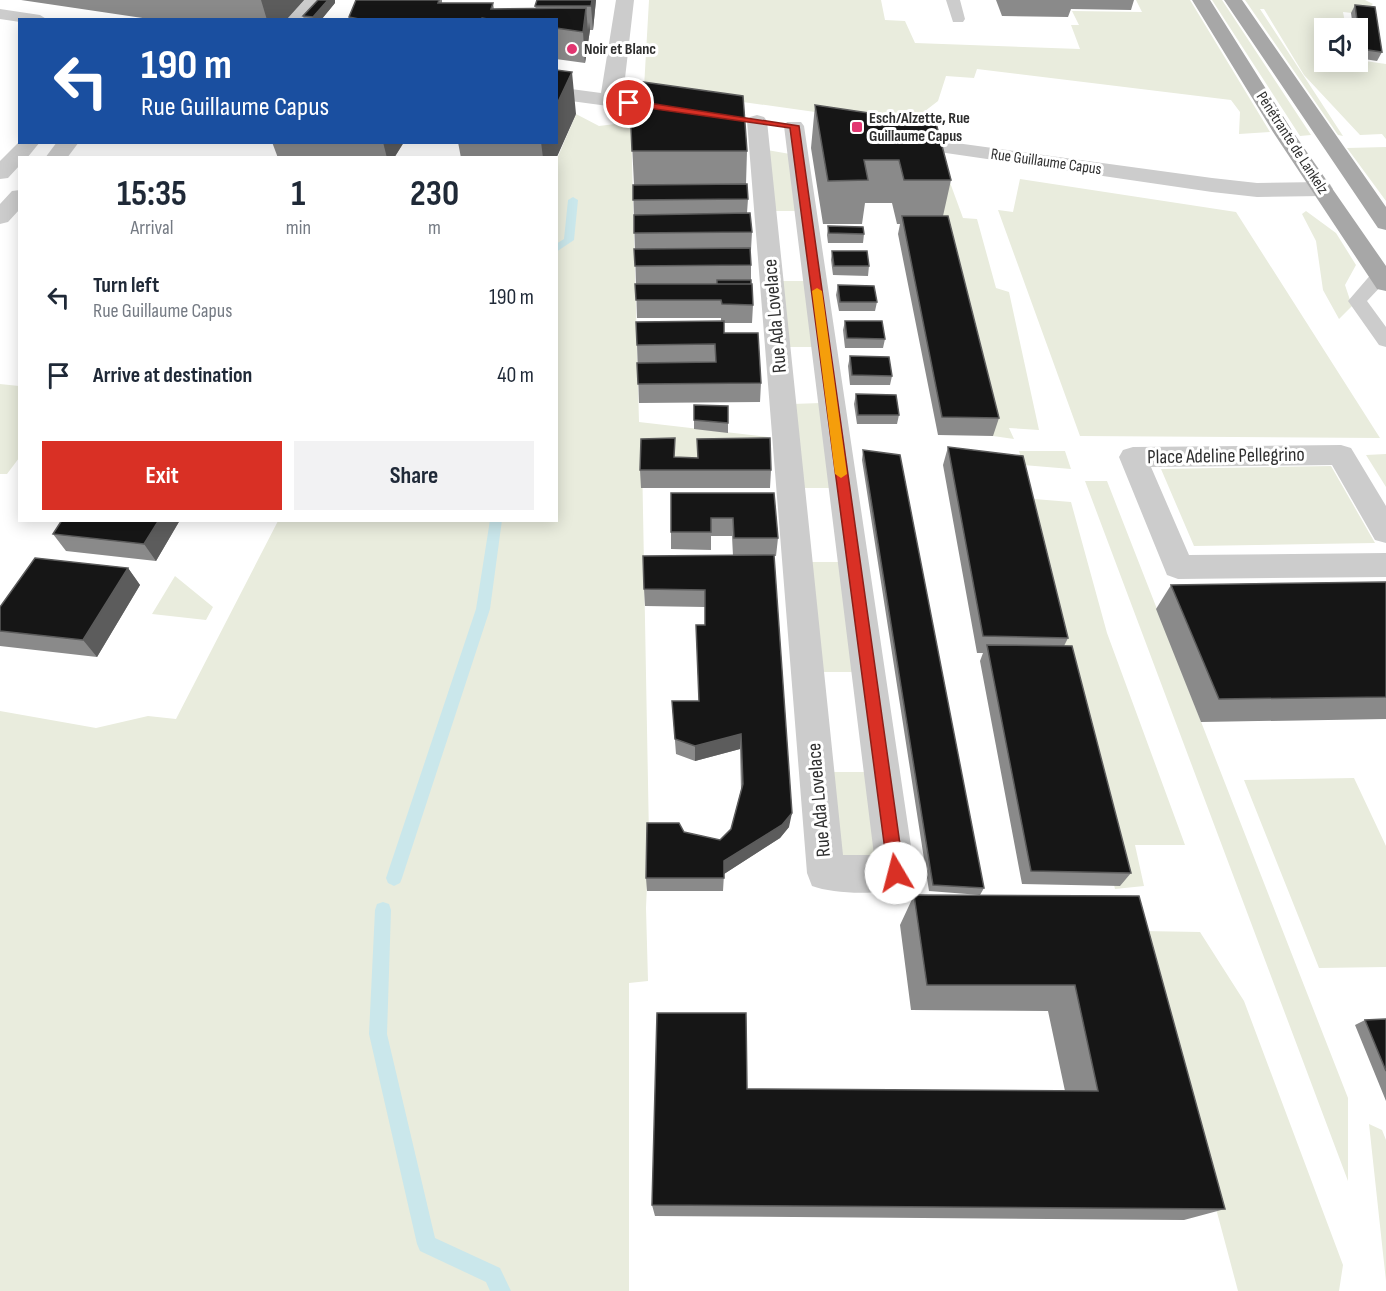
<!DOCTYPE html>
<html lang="en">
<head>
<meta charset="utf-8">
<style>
	:root { --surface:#fff; --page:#f2f2f3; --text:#1f2937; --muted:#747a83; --accent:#d93025 }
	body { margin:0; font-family:"Sofia Sans Condensed",sans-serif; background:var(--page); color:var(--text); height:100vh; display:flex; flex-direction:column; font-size:22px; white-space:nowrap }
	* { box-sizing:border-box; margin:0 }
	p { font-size:20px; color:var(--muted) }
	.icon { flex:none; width:33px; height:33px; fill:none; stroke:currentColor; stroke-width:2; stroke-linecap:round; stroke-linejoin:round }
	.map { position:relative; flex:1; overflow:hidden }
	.panel { position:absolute; left:18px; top:156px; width:540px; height:366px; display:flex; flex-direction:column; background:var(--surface); border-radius:0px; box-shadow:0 3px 15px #0003 }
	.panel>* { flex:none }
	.guide { position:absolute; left:18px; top:18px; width:540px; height:126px; border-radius:0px; box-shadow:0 3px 15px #0003; background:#1a4fa0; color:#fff; overflow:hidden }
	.buttons { position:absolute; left:1314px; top:18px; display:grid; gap:12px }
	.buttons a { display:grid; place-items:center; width:54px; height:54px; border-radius:0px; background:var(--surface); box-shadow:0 3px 15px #0003; font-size:30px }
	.pin { position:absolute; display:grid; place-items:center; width:51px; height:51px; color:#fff; margin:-26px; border:3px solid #fff; border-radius:50%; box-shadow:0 2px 6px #0007 }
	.me { position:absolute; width:66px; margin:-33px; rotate:352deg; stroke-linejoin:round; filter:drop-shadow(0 0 4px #0008) }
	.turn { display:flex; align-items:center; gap:21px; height:126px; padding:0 24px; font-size:27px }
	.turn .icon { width:78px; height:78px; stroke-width:2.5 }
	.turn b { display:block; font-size:42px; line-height:51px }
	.eta { display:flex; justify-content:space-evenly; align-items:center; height:102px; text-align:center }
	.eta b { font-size:36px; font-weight:700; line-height:42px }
	.primary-button { display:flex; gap:12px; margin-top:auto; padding:12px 24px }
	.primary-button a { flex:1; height:69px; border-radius:0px; background:var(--accent); color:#fff; font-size:24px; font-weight:700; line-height:69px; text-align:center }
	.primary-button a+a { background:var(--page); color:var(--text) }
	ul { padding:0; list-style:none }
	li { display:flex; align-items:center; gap:18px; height:78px; padding:0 24px }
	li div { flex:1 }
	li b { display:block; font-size:22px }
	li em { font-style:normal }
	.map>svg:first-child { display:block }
	.green { fill:#e9ecdd }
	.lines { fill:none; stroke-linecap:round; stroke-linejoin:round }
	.stream { fill:#cae7eb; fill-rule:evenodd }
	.lane { fill:#ccc; fill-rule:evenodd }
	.street { fill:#ccc; fill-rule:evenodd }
	.primary { fill:#a7a7a7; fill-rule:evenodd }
	.wall { fill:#8a8a8a }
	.shaded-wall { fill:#5c5c5c }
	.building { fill:#161616; stroke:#5c5c5c; stroke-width:1.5 }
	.route { fill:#d93025; stroke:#8d1f18; stroke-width:1.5 }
	.slow { fill:#f59e0b }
	.poi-dot { fill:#e23671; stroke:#fff; stroke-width:2 }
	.labels { text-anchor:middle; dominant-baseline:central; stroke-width:6; stroke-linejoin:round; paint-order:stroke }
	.far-poi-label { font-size:16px; font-weight:bold; fill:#2f2f2f; stroke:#fff; text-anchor:start }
	.far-street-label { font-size:16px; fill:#2f2f2f; stroke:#fff }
	.street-label { font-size:20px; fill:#2f2f2f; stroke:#fff }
</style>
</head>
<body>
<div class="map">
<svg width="1386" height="1291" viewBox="0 0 1386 1291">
	<rect width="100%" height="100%" fill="#fff"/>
	<path class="green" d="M649 0H881L885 20 905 21 915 43 1080 49 1071 25H1079L1072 11 1142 12 1136 0H1190L1270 132 1239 134 1240 112 1231 100 977 69 974 78 946 76 938 101 907 125 644 88Z
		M1212 0H1222L1311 135 1300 136Z
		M1245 0H1365L1373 4 1369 7 1370 15 1343 12 1346 28H1324V62L1358 60 1386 64V139L1382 134 1360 135 1304 75 1264 9H1260L1343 136 1338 135Z
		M576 114 599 126 631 122 639 422 768 437V456L698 457 697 476 642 457 649 837 646 908 648 981 629 983V1291H0V711L96 728 148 716 176 719 278 521 556 520 557 159Z
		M1386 147V201L1347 148Z
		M767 150 790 154 797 211H773Z
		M927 166 945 169 963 218 977 219 996 288 1009 292 1039 430 1009 428 1014 439 993 436Z
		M1020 179 1236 212 1380 438 1080 436 998 210 1013 212Z
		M1306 211 1336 233 1356 265 1345 285 1352 306 1339 319 1323 290 1316 241 1302 214Z
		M780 281H806L814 347H786Z
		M0 384 19 386V458L7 474H0Z
		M821 403 831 488H800L792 404Z
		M1019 451H1065L1071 469 1023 465Z
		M1386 454V487L1366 455Z
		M1331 466 1375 543 1194 546 1161 469Z
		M1085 481H1107L1348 1098V1181Z
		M1022 498 1071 502 1107 633 1185 845H1135L1144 886 1115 889Z
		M807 562H841L854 672H819Z
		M175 576 213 607 206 620 152 614Z
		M828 772H866L876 857H837Z
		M1354 778 1386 846V967L1319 968 1244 780Z
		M1142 931 1200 932 1244 1001 1343 1265 1339 1291H1238Z
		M1369 1124 1382 1130 1386 1140V1281Z"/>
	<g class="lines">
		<path class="stream" d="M573 197 578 200 574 240 556 252V244L564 239 568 200Z
			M490 520H502L490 609 402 878 400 883 394 886 388 883 386 878 476 609Z
			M383 902 389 904 391 910 387 1034 435 1238 500 1268 511 1291H490L486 1282 420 1251 417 1244 369 1034 375 910 377 904Z"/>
		<path class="lane" d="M946 0H960L965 19 963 22H953Z
			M1380 270 1386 272V281L1367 301 1386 327V347L1379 345 1348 301 1373 272Z"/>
		<path class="street" d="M302 0H320L304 20H286Z
			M616 0H634L624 87 620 96 682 105 685 109 682 113 675 115 556 99V87L601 93Z
			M0 9 40 15 48 20H20V22L0 19Z
			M757 115 764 117 767 121 843 855H874L784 126 787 122H801L804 126 915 873 910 886C886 895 836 895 812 886L807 873 747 121 750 117Z
			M898 135 1212 178 1257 183 1322 182 1330 184 1333 189 1330 194 1322 196 1257 197 1212 192 891 145 888 141 891 137Z
			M20 141 40 142 27 158H20V165L8 178 0 179V161Z
			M57 142H79L67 158H45Z
			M20 190V209L8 222 0 224V204L12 191Z
			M1341 445 1351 448 1386 506V543L1375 540 1332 465 1151 467 1189 555 1386 553V577L1178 579 1167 575 1119 457 1123 450 1133 447Z"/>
		<path class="primary" d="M1192 0H1210L1293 132 1386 266V291L1377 289 1273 132Z
			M1224 0H1242L1386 207V230L1378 228Z"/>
	</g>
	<path class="wall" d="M21 0H304L286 20H156Z
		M356 0H442V3H493L494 9H536L535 6 596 0 593 30H590L585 63 556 59V20H350L349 17Z
		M996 0H1134L1131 10 1071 9 1068 17 1002 16Z
		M335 3 321 20H304L303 16Z
		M1355 5 1382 52 1377 61 1358 58V28H1353L1351 13Z
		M629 80 747 151 746 184 748 199 747 213 752 232 751 250H750L751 265V284L753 305 752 323H724V333L761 383 760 402 639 403 637 345 721 321V318H637L633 185H634Z
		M815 105 951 180 943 216 999 418 993 436 938 435 898 234 900 224H897L892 203H865L862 224H823L811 148Z
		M576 114 556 158H461L458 142H556Z
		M272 142H404L394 158H278Z
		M828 226 864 234 863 243H828L827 235Z
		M832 251 869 266 868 276 833 275 831 260Z
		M838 285 877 302 875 311H839L836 295Z
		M845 321 885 339 883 348H845L843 330Z
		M850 356 892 376 890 385H850L848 366Z
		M856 394 899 415 897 424H857L854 404Z
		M694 405 728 406V433L694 429Z
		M948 447 1068 638 1064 646 1131 873 1120 886 1022 884 980 661 983 653H977L943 465Z
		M863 450 984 888 980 895 929 891 862 460Z
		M640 470H771L770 488H641Z
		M774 493 778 538 776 556H774L789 827 780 838 724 874 723 891H647L646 878 684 832 720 840 731 829 741 790 740 749 695 761 676 754 672 701H699L696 625H705V607L645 606 644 589 733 556 732 536H711V550L671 549V532Z
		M180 520 156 561 66 551 53 534Z
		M128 568 140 585 97 657 0 646V607Z
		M1386 582V719L1201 722 1156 609 1171 585Z
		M914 895 1139 896 1225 1209 1184 1220 655 1216 652 1205 747 1089 1065 1091 1048 1011 911 1010 900 925Z
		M1386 1019V1101L1355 1025 1365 1020Z"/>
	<path class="shaded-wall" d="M261 0H304L286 20H267Z
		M328 0H335V3L321 20H314L313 17Z
		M592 0H596L593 30 591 6Z
		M586 8 588 30 589 22 590 30 585 63 583 32Z
		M572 72 576 114 556 159V158H543L541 142H556V106Z
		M383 142H404L394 158H387Z
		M159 520H180L156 561 144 544Z
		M128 568 140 585 97 657 83 640Z
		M741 734 740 749 695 761V746Z
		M792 813 789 827 780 838 724 874V861Z"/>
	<path class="building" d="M318 0H328L313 17 303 16Z
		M356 0H439L438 3H493L491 9 586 8 583 32 556 28V20H494L482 18 481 20H364L349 17Z
		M537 0H592L591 6H535Z
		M1355 5 1375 7 1382 52 1361 49Z
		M556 70 572 72 556 106Z
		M629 80 743 96 747 151H632Z
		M815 105 936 123 951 180H904L899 160H864L868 180 828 181Z
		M747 184 748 199 633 200V185Z
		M750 213 752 232 634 233V215Z
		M902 216H948L999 418 942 417Z
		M828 226 863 227 864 234 829 233Z
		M750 248 751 265 635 266 634 249Z
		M832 251H867L869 266H834Z
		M717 280H751V284H717Z
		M635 284H752L753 305 722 304 721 300H636Z
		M838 285 874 286 877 302H840Z
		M724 321V333H758L761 383 638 384 637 363 716 362 715 344 637 345 636 322Z
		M845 321H882L885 339 847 338Z
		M850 356 889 357 892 376 852 375Z
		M856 394 896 395 899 415H858Z
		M694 405 728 406V423L694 420Z
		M675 438 674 457 698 458 697 439 770 438 771 470H640L641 439Z
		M948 447 1023 456 1068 638 983 636Z
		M863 450 900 455 984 888 933 885Z
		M671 493H774L778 538H734L733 518H711V532H671Z
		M62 520H159L144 544 53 534Z
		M774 555 792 813 782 825 724 861V878H646L647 823H679L684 832 720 840 731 829 743 784 741 734 695 746 675 739 672 701H699L696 625H705V590L644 589 643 556Z
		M35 558 128 568 83 640 0 631V607Z
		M1386 582V697L1219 699 1171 585Z
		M987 645 1072 646 1131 873 1031 871Z
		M914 895 1139 896 1225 1209 652 1205 657 1013H746L747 1089 1098 1091 1075 985H927Z
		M1386 1019V1071L1365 1020Z"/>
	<path class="route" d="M629 100 799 126 904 873 902 878 896 881 890 878 888 873 790 128 626 105Z"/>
	<path class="slow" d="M817 288 822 291 847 474 841 478 835 474 812 291Z"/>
	<g class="poi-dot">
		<circle cx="572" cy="49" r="6"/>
		<rect x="851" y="121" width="12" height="12" rx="3"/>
	</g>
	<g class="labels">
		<g class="far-poi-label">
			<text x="584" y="49">Noir et Blanc</text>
			<text x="869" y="118">Esch/Alzette, Rue<tspan x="869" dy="18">Guillaume Capus</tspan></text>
		</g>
		<g class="far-street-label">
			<text transform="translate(1292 143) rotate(57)">Pénétrante de Lankelz</text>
			<text transform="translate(1046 162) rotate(8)">Rue Guillaume Capus</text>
		</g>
		<g class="street-label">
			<text transform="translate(775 316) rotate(-95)">Rue Ada Lovelace</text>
			<text transform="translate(1226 456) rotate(-1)">Place Adeline Pellegrino</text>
			<text transform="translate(819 800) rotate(-95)">Rue Ada Lovelace</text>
		</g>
	</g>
</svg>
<div class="buttons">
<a><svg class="icon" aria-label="sound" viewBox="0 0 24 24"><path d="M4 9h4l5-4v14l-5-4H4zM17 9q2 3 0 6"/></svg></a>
</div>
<div class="pin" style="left:629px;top:103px;background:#d93025"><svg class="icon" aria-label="arrive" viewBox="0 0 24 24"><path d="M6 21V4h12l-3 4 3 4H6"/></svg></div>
<svg class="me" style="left:896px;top:873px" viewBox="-20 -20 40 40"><circle r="19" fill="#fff"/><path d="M0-13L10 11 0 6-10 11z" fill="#d93025"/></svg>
<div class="guide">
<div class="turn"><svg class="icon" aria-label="left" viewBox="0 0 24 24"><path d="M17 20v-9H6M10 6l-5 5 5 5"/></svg><div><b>190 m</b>Rue Guillaume Capus</div></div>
</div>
<section class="panel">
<div class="eta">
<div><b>15:35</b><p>Arrival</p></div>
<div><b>1</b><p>min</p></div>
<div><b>230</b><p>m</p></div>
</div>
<ul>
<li><svg class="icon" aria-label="left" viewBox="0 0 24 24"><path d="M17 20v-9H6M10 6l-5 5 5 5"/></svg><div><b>Turn left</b><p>Rue Guillaume Capus</p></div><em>190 m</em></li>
<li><svg class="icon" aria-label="arrive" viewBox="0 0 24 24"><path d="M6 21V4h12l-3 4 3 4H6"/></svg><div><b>Arrive at destination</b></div><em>40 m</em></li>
</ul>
<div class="primary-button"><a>Exit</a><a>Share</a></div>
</section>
</div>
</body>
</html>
